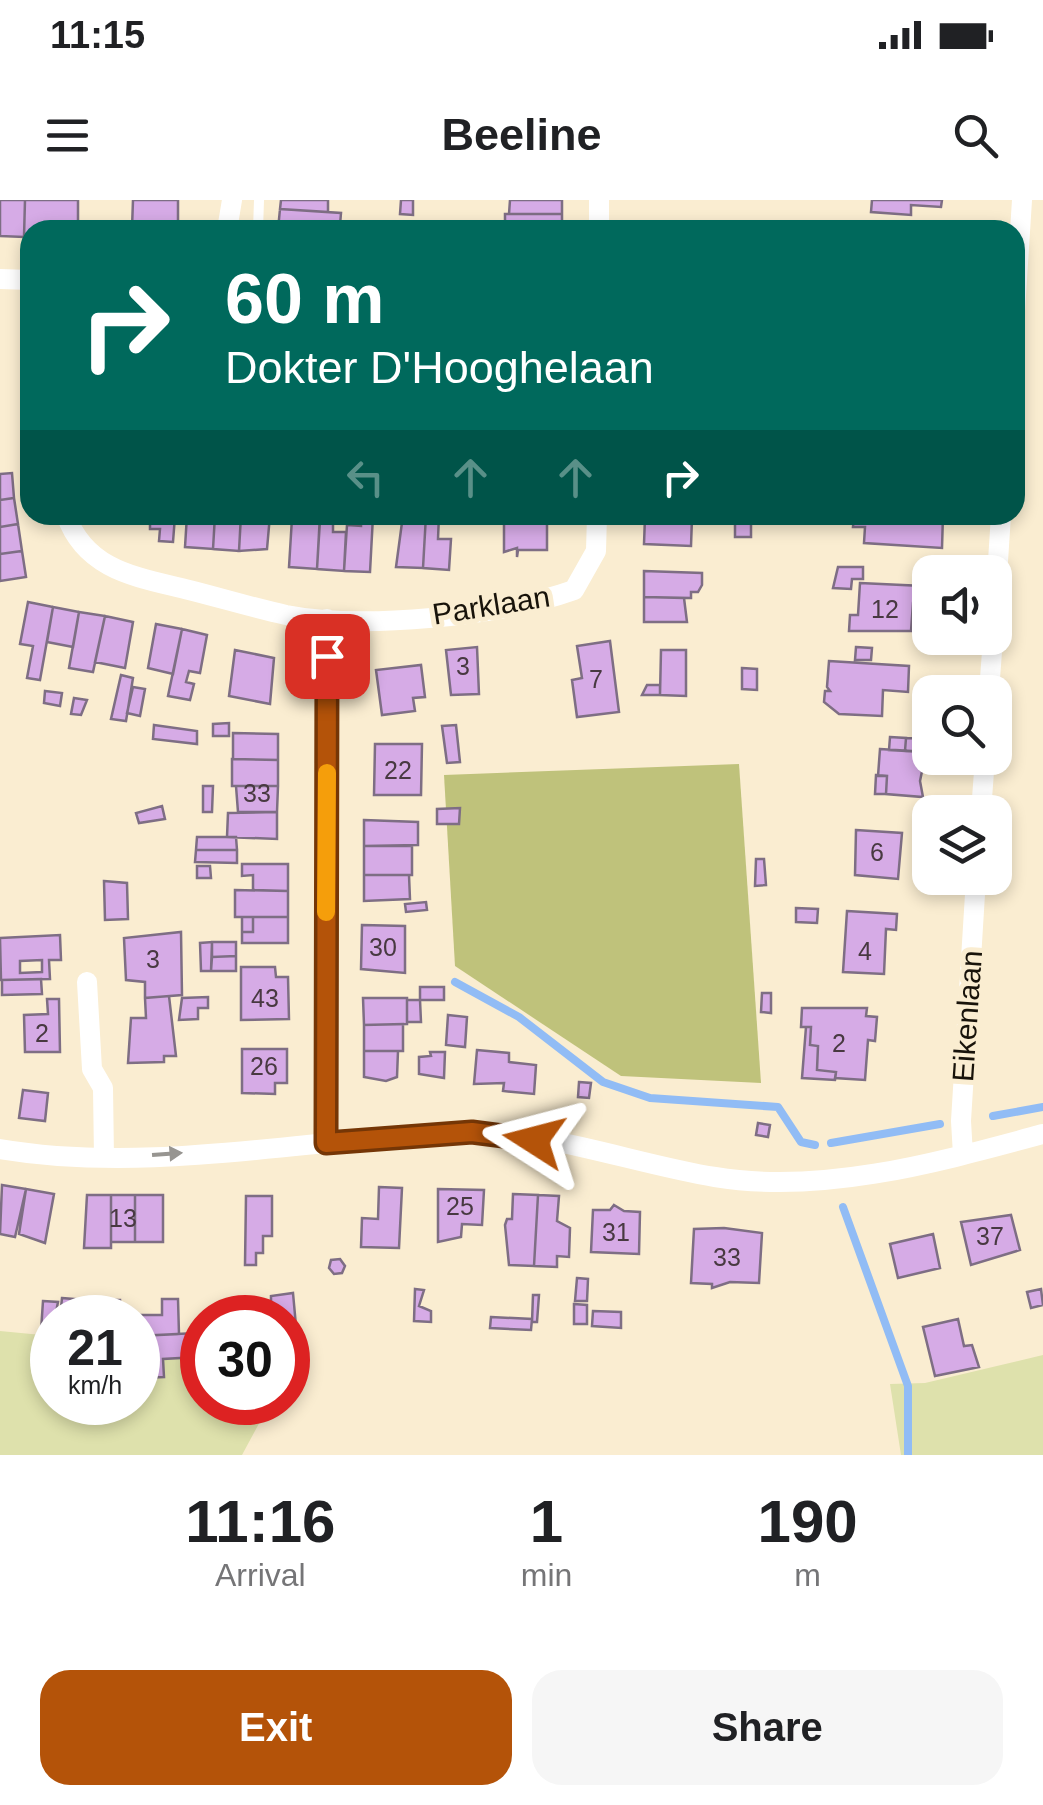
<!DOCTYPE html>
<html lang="en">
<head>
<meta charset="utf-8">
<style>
	:root { --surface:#fff; --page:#f6f6f6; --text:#202124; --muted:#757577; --accent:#b45309 }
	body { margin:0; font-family:Helvetica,sans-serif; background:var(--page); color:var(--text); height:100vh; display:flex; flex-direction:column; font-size:38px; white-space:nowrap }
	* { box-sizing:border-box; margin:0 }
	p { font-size:32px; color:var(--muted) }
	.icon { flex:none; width:55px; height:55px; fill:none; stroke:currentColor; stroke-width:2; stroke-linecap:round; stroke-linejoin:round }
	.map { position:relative; height:1255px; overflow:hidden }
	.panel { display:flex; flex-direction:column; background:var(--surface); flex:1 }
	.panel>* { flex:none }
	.hud { position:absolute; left:20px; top:20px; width:1005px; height:305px; border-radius:30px; box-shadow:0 5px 15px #0003; background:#00695c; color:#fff; overflow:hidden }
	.tools { position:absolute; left:912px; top:355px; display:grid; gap:20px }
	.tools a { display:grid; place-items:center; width:100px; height:100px; border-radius:20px; background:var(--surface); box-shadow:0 5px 15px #0003; font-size:50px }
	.speed { position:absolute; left:30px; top:1095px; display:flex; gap:20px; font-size:50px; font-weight:700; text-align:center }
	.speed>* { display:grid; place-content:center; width:130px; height:130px; border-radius:50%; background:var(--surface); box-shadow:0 5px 15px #0003; line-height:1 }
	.speed small { font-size:25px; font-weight:400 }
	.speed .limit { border:15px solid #d22; background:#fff; color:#111 }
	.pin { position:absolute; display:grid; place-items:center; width:85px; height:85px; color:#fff; margin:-42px; border-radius:20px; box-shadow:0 5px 15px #0006 }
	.me { position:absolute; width:110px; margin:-55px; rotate:279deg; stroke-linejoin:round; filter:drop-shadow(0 0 8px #0008) }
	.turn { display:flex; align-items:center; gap:35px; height:210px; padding:0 40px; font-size:45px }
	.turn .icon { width:130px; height:130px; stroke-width:2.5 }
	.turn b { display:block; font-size:70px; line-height:85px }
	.lanes { display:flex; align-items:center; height:95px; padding:0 40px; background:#0003; justify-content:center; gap:50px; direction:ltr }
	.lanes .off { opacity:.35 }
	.eta { display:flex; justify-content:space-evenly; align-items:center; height:170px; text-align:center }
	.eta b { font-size:60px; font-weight:700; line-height:70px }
	.cta { display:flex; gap:20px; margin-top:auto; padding:20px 40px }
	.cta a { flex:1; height:115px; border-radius:30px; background:var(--accent); color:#fff; font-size:40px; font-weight:700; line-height:115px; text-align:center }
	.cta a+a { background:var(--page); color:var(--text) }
	.status { display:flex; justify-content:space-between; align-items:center; height:70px; padding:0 50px; background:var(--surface); direction:ltr }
	.status svg { height:28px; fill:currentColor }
	header { display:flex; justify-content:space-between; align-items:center; height:130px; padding:0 40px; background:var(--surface); font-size:45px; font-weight:700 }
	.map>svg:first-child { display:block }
	.green { fill:#dee1ac }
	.forest { fill:#bfc27b }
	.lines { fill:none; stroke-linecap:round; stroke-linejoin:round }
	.stream { stroke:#91bcf5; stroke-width:8 }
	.building { fill:#d6abe6; stroke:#7e6e84; stroke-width:2.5; fill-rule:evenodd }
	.lane { stroke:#fff; stroke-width:10 }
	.street { stroke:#fff; stroke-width:20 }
	.oneway { fill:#979591 }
	.route-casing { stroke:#753606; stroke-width:25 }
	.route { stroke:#b45309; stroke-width:18 }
	.slow { stroke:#f59e0b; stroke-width:18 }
	.labels { text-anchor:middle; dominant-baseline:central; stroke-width:10; stroke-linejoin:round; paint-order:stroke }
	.number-label { font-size:25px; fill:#483941 }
	.street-label { font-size:30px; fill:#18130a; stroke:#faedd1 }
</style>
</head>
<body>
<div class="status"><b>11:15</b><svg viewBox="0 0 49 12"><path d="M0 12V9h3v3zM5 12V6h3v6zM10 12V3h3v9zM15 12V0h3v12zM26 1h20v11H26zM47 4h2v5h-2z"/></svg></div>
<header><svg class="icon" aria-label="menu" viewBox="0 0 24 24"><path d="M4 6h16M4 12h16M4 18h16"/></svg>Beeline<svg class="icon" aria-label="search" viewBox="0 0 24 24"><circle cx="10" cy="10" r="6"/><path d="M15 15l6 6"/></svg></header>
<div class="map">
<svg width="1043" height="1255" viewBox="0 0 1043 1255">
	<rect width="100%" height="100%" fill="#faedd1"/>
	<path class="green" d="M0 1131 52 1136V1202H138V1136L202 1133V1202L270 1203 242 1255H0Z
		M1043 1155V1255H901L890 1184 925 1183Z"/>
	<path class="forest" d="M739 564 761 883 621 876 455 766 444 575Z"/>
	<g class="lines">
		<path class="stream" d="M455 782 519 817 603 882 650 898 778 907 801 942 815 945
			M993 916 1043 907
			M831 943 940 924
			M843 1007 908 1186V1255"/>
	</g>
	<path class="building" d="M0 0H25L24 37 0 36Z
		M25 0H78V30H30V37H24Z
		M133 0H178V28H132Z
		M281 0H328V12L280 9Z
		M401 0H413V15L400 14Z
		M510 0H562V14H509Z
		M872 0H942L941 7 911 5V15L871 12Z
		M280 9 341 13 340 25 278 30Z
		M505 14H562V30H505Z
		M637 27H699V30H637Z
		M12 273 14 298 0 300V274Z
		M14 298 18 324 0 327V300Z
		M130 315 175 316 173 342 159 341 160 329H150V320Z
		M187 315H215L213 349 185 347Z
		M215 315H241L239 351 213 349Z
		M241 315H270L267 349 239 351Z
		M320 315H333V332H346L344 371 317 369Z
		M403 315H426L423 368 396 367Z
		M426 315H439L438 339H451L449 370 423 368Z
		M504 315H547V350H518L517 357V348L504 352Z
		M735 315H751V337H735Z
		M854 315H943L942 348 864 343 865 327H853Z
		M361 316H373L370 372 344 371 347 325 361 326Z
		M645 317 692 318 691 346 644 344Z
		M292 318 320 320 317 369 289 367Z
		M18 324 22 351 0 354V327Z
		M22 351 26 377 0 381V354Z
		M838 367H863V379H852L851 389 833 388Z
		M644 371 702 373V385L698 392H691V398L644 397Z
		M860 383 923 386V404L913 403 911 431H849L850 415H858Z
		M644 397 684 398 687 422H644Z
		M28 402 53 407 40 480 27 478 33 446 20 444Z
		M53 407 79 412 73 447 47 442Z
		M79 412 105 416 93 472 69 468Z
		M105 416 133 422 125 468 95 462Z
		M156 424 182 429 173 474 148 468Z
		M182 429 207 435 200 473 189 471 186 482 194 484 190 500 168 496Z
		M610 441 619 512 577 517 572 480 582 478 577 446Z
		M477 447 479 494 451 495 446 450Z
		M856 447 872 448 871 460H855Z
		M235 450 274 458 270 504 229 496Z
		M661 450H686V496L660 495Z
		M829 461 909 466 908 492 883 490 882 516 839 514 824 502 825 491H830L827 487Z
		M421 465 425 497 413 498 415 511 382 515 376 470Z
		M742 468 757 469V490L742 489Z
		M121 475 133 478 126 521 111 519Z
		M647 485H660V495H642Z
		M133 487 145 489 140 516 127 513Z
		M45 491 62 493 60 506 44 503Z
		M74 498 87 500 81 515 71 514Z
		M229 523V536H213V524Z
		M154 525 197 531V544L153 539Z
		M456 525 460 562 447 563 442 526Z
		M233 533 278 534V560L233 559Z
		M890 537 906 538 905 551 889 550Z
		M906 538 927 539 926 552 905 551Z
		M375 544H422L421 595H374Z
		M880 549 926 552 920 581 923 597 886 594 887 576H878Z
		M232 559 278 560V586H232Z
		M876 575 887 576 886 594H875Z
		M203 586H213L212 612H203Z
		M236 586H278L277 612H238Z
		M162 606 165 619 139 623 136 613Z
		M460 608 459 624H437V609Z
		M277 612V639L227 637 228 613Z
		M364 620 418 622V645L364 646Z
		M856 630 902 633 898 679 855 675Z
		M197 637H236L237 650H196Z
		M364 646H412V675H364Z
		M196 650H237V663L195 662Z
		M756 659H764L766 685 755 686Z
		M242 664H288V691L253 690V675L242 676Z
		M197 666H210L211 678H197Z
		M364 675H409L410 699 364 701Z
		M104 681 127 683 128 719 105 720Z
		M235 690 288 691V717H235Z
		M426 702 427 710 406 712 405 704Z
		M796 708 818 709 817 723 796 722Z
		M847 711 897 714 896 730 886 729 884 774 843 772Z
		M242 717H253V732H242Z
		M253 717H288V743H242V732H253Z
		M362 725 405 726V773L361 769Z
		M181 732 182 795 145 798V782L126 780 124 738Z
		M60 735 61 760H49L50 779 1 780 0 738ZM42 760V772L20 773V761Z
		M212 742H236V756L212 757Z
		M212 742 211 771H201L200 743Z
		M236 756V771H211L212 757Z
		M241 767H275L276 777H288L289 819 241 820Z
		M41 779 42 794 2 795V780Z
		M420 787H444V800H420Z
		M762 793H771V813L761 812Z
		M169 796 176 856H164V862L128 863 131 818H146L145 798Z
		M208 797V808H198V819L179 820 182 798Z
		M363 798H407V824L364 825Z
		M47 799H59L60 852H25L24 815 48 814Z
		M407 800H420L421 822H407Z
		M802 808H867L866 816 877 817 875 841 868 840 865 880 835 878 836 872 817 870 818 846 810 845 811 827H801Z
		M448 815 467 817 465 847 446 845Z
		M403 824V851H364V825Z
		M806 827H811L810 845 818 846 817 870 836 872 835 880 802 878Z
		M242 849H287V883H275V894L242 893Z
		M477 850 509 853V862L536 865 534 894 503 891 504 883 474 884Z
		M364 851H398L397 877 386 881 364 877Z
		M430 852H445L444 878 419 874V857L431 856Z
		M579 882 591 883 589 898 578 897Z
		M23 890 48 893 45 921 19 918Z
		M758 923 770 925 768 937 756 935Z
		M2 985 26 989 15 1037 0 1034Z
		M379 987 402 988 399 1048 361 1047 362 1018 378 1019Z
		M26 989 54 994 45 1043 19 1034Z
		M438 989 484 990 482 1025 462 1024 461 1037 438 1042Z
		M513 994 538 995 534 1066 509 1065 505 1025 507 1019H512Z
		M87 995H111V1048H84Z
		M111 995H135V1042H111Z
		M135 995H163V1042H135Z
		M538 995 559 996 557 1021 570 1028 569 1057 557 1056V1067L534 1066Z
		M246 996H272V1036H263V1053H256V1065H245Z
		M614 1005 624 1011 640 1012 639 1054 591 1052 593 1010H610Z
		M1011 1015 1020 1050 971 1065 961 1022Z
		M724 1028 762 1033 759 1083 730 1082 712 1088V1084L691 1083 694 1029Z
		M933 1034 940 1068 898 1078 890 1044Z
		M340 1059 345 1066 342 1073 334 1074 329 1068 331 1060Z
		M577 1078 588 1079 587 1101H575Z
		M415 1089 424 1090 419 1106 431 1111V1122L414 1121Z
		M1041 1089 1043 1105 1031 1108 1027 1092Z
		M293 1093 296 1126H288V1118H271V1096Z
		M533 1095H539L537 1122H532Z
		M62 1098 85 1100 83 1118H60Z
		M162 1099H178L179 1134 138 1136V1118L133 1115H162Z
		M112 1100H120V1115L133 1118H113Z
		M43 1101 58 1102 52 1133 41 1131Z
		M574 1104 587 1105V1124H574Z
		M593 1111 621 1112V1128L592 1126Z
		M491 1117 532 1119 531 1130 490 1128Z
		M958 1119 964 1146 972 1145 979 1167 935 1176 923 1127Z
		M196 1133 198 1157 163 1159 164 1177 141 1178 138 1136Z"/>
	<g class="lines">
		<path class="lane" d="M258 30 259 0"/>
		<path class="street" d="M227 30 232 0
			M599 30V0
			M0 79 30 80
			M1015 111 1022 0
			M66 315C86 371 137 377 189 390 221 398 254 408 286 415 363 430 501 416 574 390L596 351 597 315
			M995 407 1001 315
			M989 492 993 438
			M981 612 985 558
			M87 782 92 869 103 888 104 958
			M326 943 327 419
			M0 949C154 975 314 937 469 932 543 930 639 965 715 977 823 995 939 962 1043 934
			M963 955 961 921 976 678"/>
	</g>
	<defs><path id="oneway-solid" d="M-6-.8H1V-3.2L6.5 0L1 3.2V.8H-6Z" transform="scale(2.5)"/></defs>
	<use class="oneway" href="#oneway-solid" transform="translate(167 954) rotate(-4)"/>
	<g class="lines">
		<defs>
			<path id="route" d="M327 456 326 943 472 932 534 940"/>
		</defs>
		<use href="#route" class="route-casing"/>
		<use href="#route" class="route"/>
		<path class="slow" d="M326 712 327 573"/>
	</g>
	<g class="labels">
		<g class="number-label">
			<text x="885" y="409">12</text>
			<text x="463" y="466">3</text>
			<text x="596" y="479">7</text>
			<text x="398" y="570">22</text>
			<text x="257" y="593">33</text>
			<text x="877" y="652">6</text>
			<text x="383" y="747">30</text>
			<text x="865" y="751">4</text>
			<text x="153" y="759">3</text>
			<text x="265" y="798">43</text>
			<text x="42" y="833">2</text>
			<text x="839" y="843">2</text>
			<text x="264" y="866">26</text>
			<text x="460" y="1006">25</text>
			<text x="123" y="1018">13</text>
			<text x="616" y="1032">31</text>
			<text x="990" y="1036">37</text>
			<text x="727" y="1057">33</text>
		</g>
		<g class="street-label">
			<text transform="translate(491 405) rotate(-9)">Parklaan</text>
			<text transform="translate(967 816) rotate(-86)">Eikenlaan</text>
		</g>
	</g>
</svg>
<div class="tools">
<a><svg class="icon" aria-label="sound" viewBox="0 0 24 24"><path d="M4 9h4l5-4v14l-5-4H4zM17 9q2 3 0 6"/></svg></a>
<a><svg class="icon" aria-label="search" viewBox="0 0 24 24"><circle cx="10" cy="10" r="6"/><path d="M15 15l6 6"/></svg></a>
<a><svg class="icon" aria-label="layers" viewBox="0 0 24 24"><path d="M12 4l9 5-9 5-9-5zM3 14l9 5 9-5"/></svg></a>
</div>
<div class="speed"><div>21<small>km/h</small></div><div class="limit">30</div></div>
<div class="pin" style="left:327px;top:456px;background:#d93025"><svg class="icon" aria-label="arrive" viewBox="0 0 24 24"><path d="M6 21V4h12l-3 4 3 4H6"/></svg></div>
<svg class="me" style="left:534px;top:940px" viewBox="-20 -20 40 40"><path d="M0-17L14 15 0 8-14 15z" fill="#b45309" stroke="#fff" stroke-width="4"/></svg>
<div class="hud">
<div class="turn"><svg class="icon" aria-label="right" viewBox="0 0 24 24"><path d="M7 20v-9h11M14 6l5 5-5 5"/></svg><div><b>60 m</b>Dokter D'Hooghelaan</div></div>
<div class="lanes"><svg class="icon off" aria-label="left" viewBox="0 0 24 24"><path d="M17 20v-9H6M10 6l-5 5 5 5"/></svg><svg class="icon off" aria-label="ahead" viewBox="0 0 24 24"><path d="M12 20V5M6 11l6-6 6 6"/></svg><svg class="icon off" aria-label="ahead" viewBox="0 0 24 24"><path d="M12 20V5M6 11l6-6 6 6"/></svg><svg class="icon" aria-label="right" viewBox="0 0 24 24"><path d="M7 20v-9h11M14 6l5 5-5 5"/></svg></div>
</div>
</div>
<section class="panel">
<div class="eta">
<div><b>11:16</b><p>Arrival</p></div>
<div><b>1</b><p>min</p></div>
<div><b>190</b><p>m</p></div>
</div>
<div class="cta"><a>Exit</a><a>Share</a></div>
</section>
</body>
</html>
